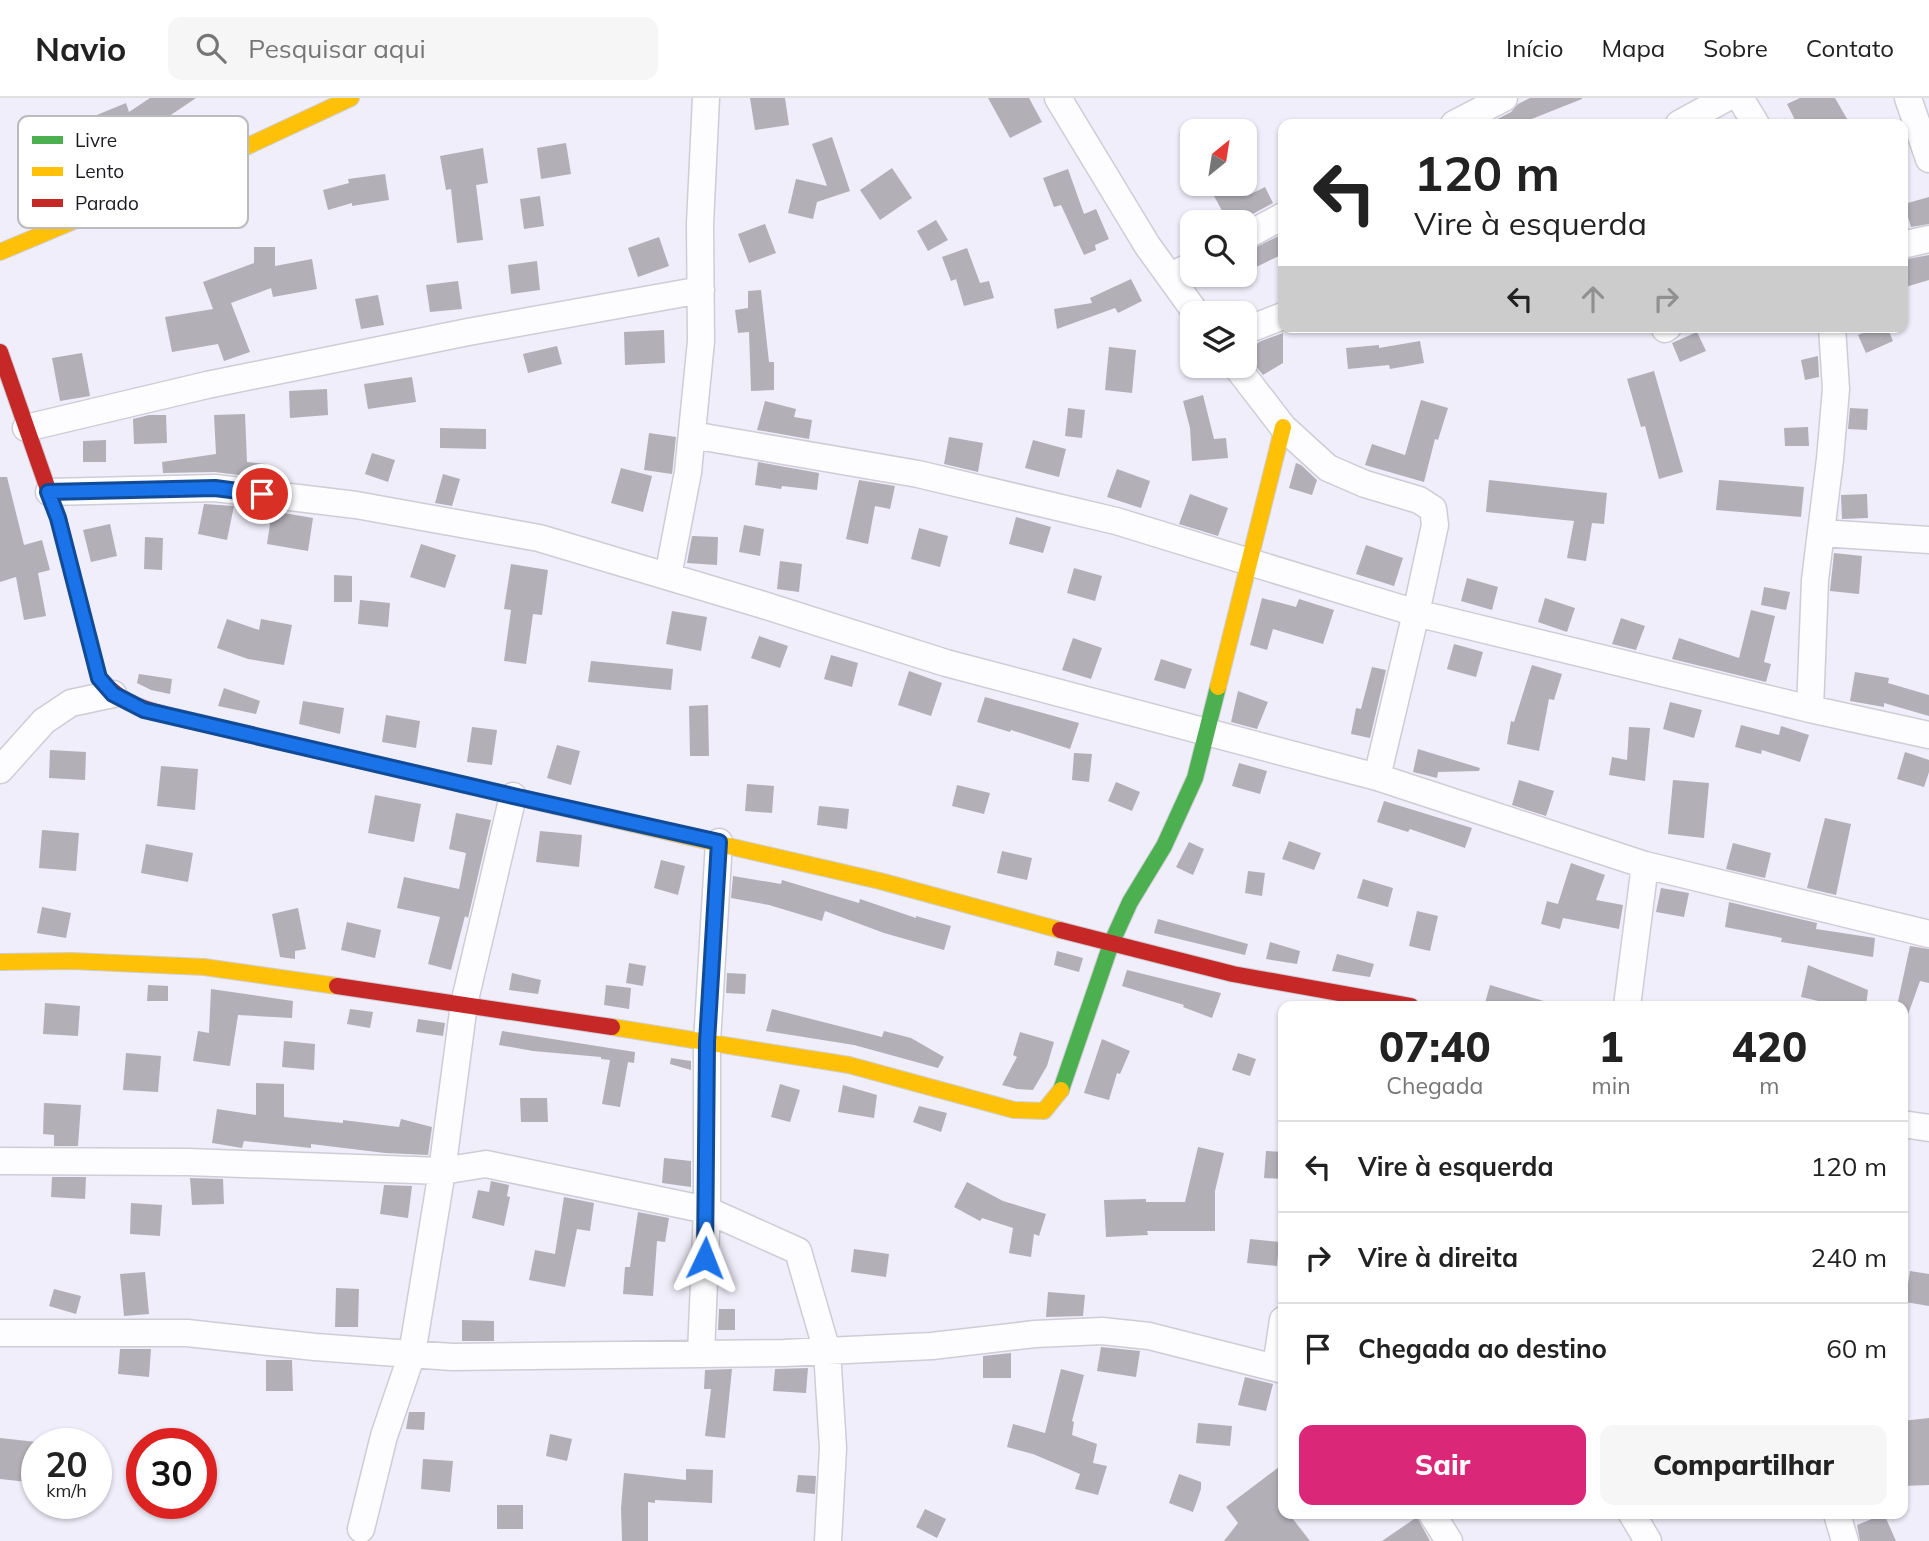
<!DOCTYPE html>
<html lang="pt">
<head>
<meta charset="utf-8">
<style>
	:root { --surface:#fff; --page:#f6f6f6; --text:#222; --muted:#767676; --line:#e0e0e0; --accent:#db2777 }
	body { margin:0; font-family:Mulish,sans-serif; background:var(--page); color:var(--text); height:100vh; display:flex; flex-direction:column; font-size:26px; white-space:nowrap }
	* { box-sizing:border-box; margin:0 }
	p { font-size:23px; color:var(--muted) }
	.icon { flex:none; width:38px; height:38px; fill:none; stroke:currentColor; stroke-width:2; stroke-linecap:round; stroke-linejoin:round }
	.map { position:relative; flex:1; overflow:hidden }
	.sheet { position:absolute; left:1278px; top:903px; width:630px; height:518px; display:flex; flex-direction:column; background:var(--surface); border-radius:14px; box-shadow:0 2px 5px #0004 }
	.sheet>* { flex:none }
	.hud { position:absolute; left:1278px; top:21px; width:630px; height:214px; border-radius:14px; box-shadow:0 2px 5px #0004; background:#fff; color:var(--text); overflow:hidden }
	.needle { width:46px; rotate:30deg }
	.tools { position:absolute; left:1180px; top:21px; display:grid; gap:14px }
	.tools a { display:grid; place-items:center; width:77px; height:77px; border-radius:14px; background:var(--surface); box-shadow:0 2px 5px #0004; font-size:35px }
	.speed { position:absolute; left:21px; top:1330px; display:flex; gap:14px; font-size:35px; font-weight:700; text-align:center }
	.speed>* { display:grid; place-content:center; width:91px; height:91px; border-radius:50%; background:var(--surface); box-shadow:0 2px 5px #0004; line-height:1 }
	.speed small { font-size:18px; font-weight:400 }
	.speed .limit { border:10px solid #d22; background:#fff; color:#111 }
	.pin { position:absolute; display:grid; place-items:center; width:60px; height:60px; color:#fff; margin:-30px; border:4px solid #fff; border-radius:50%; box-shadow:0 2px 7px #0007 }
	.me { position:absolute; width:77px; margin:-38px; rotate:2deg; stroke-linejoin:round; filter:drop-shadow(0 0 5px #0008) }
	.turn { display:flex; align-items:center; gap:24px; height:147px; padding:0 21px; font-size:32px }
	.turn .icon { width:91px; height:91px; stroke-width:2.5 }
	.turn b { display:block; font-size:49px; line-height:60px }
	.lanes { display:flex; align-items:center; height:66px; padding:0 21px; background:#0003; justify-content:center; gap:35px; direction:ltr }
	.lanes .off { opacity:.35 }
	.eta { display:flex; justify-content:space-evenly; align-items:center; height:119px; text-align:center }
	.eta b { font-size:42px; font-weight:800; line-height:49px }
	.primary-button { display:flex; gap:14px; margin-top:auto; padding:14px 21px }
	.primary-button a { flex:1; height:80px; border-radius:14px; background:var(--accent); color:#fff; font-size:28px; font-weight:800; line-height:80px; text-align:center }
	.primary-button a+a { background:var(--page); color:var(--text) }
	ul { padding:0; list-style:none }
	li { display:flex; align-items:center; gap:21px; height:91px; padding:0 21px; border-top:2px solid var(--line) }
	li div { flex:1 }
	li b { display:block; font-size:26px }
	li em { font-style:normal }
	header { display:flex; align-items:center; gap:42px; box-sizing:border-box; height:98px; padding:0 35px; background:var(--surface); border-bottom:2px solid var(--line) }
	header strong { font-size:33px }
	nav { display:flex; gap:38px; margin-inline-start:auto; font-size:24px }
	.search { width:490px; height:63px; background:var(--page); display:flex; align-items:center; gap:18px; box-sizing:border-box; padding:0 24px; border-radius:14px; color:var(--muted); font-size:26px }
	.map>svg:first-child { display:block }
	.building { fill:#b2afb7 }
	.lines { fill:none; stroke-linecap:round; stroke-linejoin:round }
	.street-casing { stroke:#cecdd5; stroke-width:29 }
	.fast-casing { stroke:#cecdd5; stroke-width:18 }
	.slow-casing { stroke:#cecdd5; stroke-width:18 }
	.jam-casing { stroke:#cecdd5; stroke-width:18 }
	.street { stroke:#fdfcfe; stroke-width:26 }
	.fast { stroke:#4caf50; stroke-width:16 }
	.slow { stroke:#ffc107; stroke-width:16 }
	.jam { stroke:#c62828; stroke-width:16 }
	.route-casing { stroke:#114b97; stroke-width:18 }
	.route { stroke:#1a73e8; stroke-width:12 }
	.key { fill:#fff; stroke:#bbbbbd; stroke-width:2 }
	.key-label { font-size:19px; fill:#1c1b22 }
</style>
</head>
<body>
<header>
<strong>Navio</strong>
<div class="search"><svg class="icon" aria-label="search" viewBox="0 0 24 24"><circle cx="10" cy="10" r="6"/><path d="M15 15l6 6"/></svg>Pesquisar aqui</div>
<nav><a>Início</a><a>Mapa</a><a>Sobre</a><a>Contato</a></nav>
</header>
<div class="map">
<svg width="1929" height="1443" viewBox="0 0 1929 1443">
	<rect width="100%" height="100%" fill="#f0eefa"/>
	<path class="building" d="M150 0H196L156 27 154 25 98 48 87 21 126 5 129 14Z
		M750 0H785L789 27 755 32Z
		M988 0H1029L1042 24 1010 40Z
		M1530 0H1582V1L1519 26H1488L1511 14 1518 6Z
		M1800 0H1835L1850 26H1797L1787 6Z
		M832 39 850 93 817 104 813 121 788 115 796 81 827 88 812 46Z
		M566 45 571 76 541 81 537 50Z
		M483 50 488 85 476 87 483 142 457 145 451 91 446 92 440 58Z
		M892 70 912 100 880 122 860 92Z
		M1068 71 1084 116 1096 111 1109 141 1095 147 1096 152 1084 157 1061 107 1054 109 1043 80Z
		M385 76 389 102 352 108V105L328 112 323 92 349 85 348 81Z
		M1234 86H1241L1247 98 1265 89 1273 105 1238 124H1228L1213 96Z
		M540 98 544 128 524 131 520 101Z
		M1929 99V126L1911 129 1904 106Z
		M936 122 948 142 928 153 917 133Z
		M765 126 776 155 749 165 738 136Z
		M1283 136V156L1244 175V155Z
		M659 139 669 168 638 179 628 150Z
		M254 149H275V168L312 161 317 191 273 199 271 190 231 205 250 254 224 263 218 246 172 254 165 219 213 211 203 184 254 165Z
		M967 150 980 185 989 183 994 200 964 208 956 181 951 183 942 159Z
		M1929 157V182L1902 190V162Z
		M537 163 540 192 511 196 508 167Z
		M1131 181 1142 203 1118 215 1115 210 1057 231 1054 211 1092 205 1090 200Z
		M458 183 462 211 430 214 426 187Z
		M761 192 769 264H774V292L751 293 749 234 738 235 735 212 748 210V193Z
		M378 197 384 227 361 231 355 201Z
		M1878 229H1887L1893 243 1866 255 1858 237Z
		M664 232 665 265 625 267 624 234Z
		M1697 234 1706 253 1680 264 1672 245Z
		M1283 235V265L1263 277 1244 254 1261 243Z
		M1420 243 1424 265 1390 271 1389 267 1348 271 1346 250 1379 247V250Z
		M557 248 562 266 528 275 523 256Z
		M1109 249 1136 252 1132 295 1105 292Z
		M82 255 90 298 60 303 52 260Z
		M1818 258 1819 279 1805 282 1801 262Z
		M1654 273 1683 374 1659 381 1645 328 1641 329 1627 281Z
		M412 279 416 304 368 311 364 286Z
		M327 291 328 317 290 320 289 293Z
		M1203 297 1214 341 1226 340 1228 360 1192 363 1190 330 1183 303Z
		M1421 302 1448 310 1438 342 1435 341 1424 384 1365 367 1372 346 1405 357Z
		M765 303 796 311 794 319 812 322 809 341 757 332Z
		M1068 310 1085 312 1082 340 1065 338Z
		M1850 310 1868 311 1867 332 1848 331Z
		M245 316 247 364 265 366 263 380 215 374 163 375 162 364 216 356 214 317Z
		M149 317H166L167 345 134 346 133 321Z
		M1808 329 1809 348H1785L1784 330Z
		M440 330 486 331V351L440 350Z
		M649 335 676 339 672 376 644 372Z
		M949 339 983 345 978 374 944 366Z
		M106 342V364H83V343Z
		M1033 342 1066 351 1059 379 1025 370Z
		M372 355 395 362 388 384 365 376Z
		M758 364 819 375 817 392 782 388 781 391 755 387Z
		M1296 365 1301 367 1317 382 1312 397 1289 390Z
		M621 370 652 378 643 414 611 405Z
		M1117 371 1150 383 1141 410 1107 399Z
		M443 376 460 381 452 408 435 405Z
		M0 379H7L24 447 42 442 50 472 38 475 46 518 24 522 16 479 0 484Z
		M859 382 895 388 890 411 875 408 868 446 846 441Z
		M1489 382 1607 395 1604 426 1592 425 1586 463 1567 460 1574 423 1486 414Z
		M1719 382 1804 389 1801 419 1716 412Z
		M1190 396 1228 410 1218 438 1179 426Z
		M1867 396 1868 420 1842 421 1841 397Z
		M204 406 234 408 227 442 198 436Z
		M272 413 313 420 308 453 267 446Z
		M1016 419 1051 429 1043 455 1009 446Z
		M110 426 117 458 91 464 83 432Z
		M744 427 764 431 760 458 739 454Z
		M919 430 948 438 940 469 911 461Z
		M692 438 718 439 717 467 687 465Z
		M145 439 163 440 162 472 144 471Z
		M421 446 456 457 445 490 410 479Z
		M1366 447 1403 460 1394 488 1356 476Z
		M1834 455 1862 458 1859 496 1830 493Z
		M780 463 802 466 799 494 777 491Z
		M511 466 548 472 542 517 533 516 526 566 504 563 511 512 504 511Z
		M1074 470 1102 478 1095 503 1067 495Z
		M334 477 352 478V504H334Z
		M1467 480 1498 489 1492 512 1461 503Z
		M1764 489 1790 494 1786 512 1761 507Z
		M1262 500 1296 509 1299 501 1334 512 1323 546 1273 531 1267 552 1250 547Z
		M1545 500 1575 510 1567 534 1538 524Z
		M360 502 390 505 388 529 358 526Z
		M1751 512 1775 518 1764 564 1771 566 1766 584 1672 561 1679 540 1739 560Z
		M672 513 707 519 701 553 666 546Z
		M1621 520 1645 528 1636 552 1612 546Z
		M227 521 259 532 261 521 292 527 284 567 248 561 217 550Z
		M759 538 788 548 780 570 751 560Z
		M1073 540 1102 550 1091 581 1062 572Z
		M1454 546 1483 554 1476 579 1447 571Z
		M831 557 858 565 852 589 824 581Z
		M1161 561 1192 571 1185 591 1154 582Z
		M591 563 673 571 671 592 588 584Z
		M1532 567 1562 576 1554 602 1549 601 1539 653 1507 646 1511 623 1514 624Z
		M1372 569 1386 572 1370 640 1351 636 1356 610 1361 611Z
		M909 573 942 585 931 618 898 607Z
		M1855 574 1889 580 1888 585 1929 597V618L1884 605V609L1850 603Z
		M139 576 172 581 170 596 151 592 137 585Z
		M224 590 260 603 256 616 218 608Z
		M1238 593 1268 604 1257 631 1231 624Z
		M985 599 1079 625 1070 651 1011 632 1010 634 977 624Z
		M303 603 344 610 340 636 299 626Z
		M1670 604 1702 612 1694 640 1663 631Z
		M708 607 709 658H690L689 608Z
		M386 617 420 623 416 650 382 644Z
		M1741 627 1779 637 1781 628 1809 637 1800 664 1762 652 1761 656 1735 649Z
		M472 629 497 632 492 667 467 664Z
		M1629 629 1650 630 1645 683 1609 677 1612 659 1627 662Z
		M557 647 580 653 571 687 547 680Z
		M1418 651 1480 670 1479 673 1438 674 1437 680 1413 674Z
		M50 652 86 654 85 682 49 680Z
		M1905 654 1929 662V674L1924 689 1897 681Z
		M1074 655 1092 656 1089 684 1072 682Z
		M1239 665 1267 673 1260 696 1232 688Z
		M161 668 198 671 195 712 157 708Z
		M1519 682 1554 693 1546 718 1512 707Z
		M1673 682 1709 685 1704 740 1668 736Z
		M1116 684 1140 694 1132 713 1108 703Z
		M747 686 774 688 772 715 745 713Z
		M957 687 990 695 984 716 952 708Z
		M375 697 421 706 414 744 368 735Z
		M1384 703 1472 730 1465 750 1410 731 1408 734 1377 724Z
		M819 708 849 711 847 731 817 727Z
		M456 715 491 722 468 820 465 818 451 872 428 866 440 819 397 810 404 779 459 791 466 755 449 751Z
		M1825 720 1851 726 1836 797 1807 790Z
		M42 732 79 735 76 773 39 770Z
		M540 733 582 737 579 769 536 764Z
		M1289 743 1321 755 1314 772 1282 761Z
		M1189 744 1204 751 1193 777 1176 769Z
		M1733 745 1771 755 1765 780 1726 771Z
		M146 746 193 755 188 784 141 775Z
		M1002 753 1032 760 1027 782 997 775Z
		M661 762 685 768 678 797 654 790Z
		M1571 765 1605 777 1596 802 1623 807 1619 831 1563 820 1560 831 1541 826 1547 803 1558 806Z
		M1248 773 1265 775 1262 798 1245 795Z
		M733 778 781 786 782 782 859 805 860 801 916 820V818L951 828 944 852 884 835 825 813 822 823 769 807 731 800Z
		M1363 781 1393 790 1388 809 1357 800Z
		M1661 790 1689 795 1684 819 1656 814Z
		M1729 804 1817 825 1816 831 1875 840 1873 859 1781 844 1782 840 1725 829Z
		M42 809 71 815 66 840 37 835Z
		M298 810 306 851 295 853V861L280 859 272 816Z
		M1417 813 1438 818 1430 853 1409 848Z
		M1158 821 1248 846 1245 857 1154 835Z
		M347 824 381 832 375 860 341 852Z
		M1270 844 1300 853 1297 866 1266 861Z
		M1910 848 1929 851V885L1920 883 1905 925 1902 924V908H1897Z
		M1057 853 1083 860 1079 874 1054 867Z
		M1337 856 1374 866 1370 879 1332 873Z
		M629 865 646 868 643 888 626 885Z
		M1808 867 1868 892 1866 908H1840L1801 899Z
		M1127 872 1221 895 1212 920 1183 909 1184 907 1122 888Z
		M512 875 541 882 538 896 509 892Z
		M727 875 746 876 745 896 726 895Z
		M148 887 168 888V903H147Z
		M606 887 631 890 629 911 604 907Z
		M1490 887 1547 904 1546 908H1496L1485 905Z
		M211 891 293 903 292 920 238 917 230 968 193 963 198 933 209 935Z
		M45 905 80 908 78 938 43 936Z
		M350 911 373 914 370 930 347 926Z
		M772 911 882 939 884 933 911 940 944 959 938 970 854 947 766 933Z
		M418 921 445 925 443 938 416 934Z
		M502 933 635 954 634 965 628 964 620 1009 602 1006 610 962 601 961V959L533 953 499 947Z
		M1020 934 1054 944 1047 968 1033 992 1017 991 1002 987 1017 959 1013 957Z
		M1102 941 1130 953 1120 976 1117 975 1109 1002 1084 995Z
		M284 943 315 946 314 972 282 969Z
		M126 955 161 958 158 994 123 992Z
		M1238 955 1256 961 1250 978 1232 972Z
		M671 960 691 963V972L670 966Z
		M256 985 284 986V1019L343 1025V1022L399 1029 401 1021 432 1029 428 1057 385 1055 311 1046V1050L244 1043 242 1050 212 1045 217 1011 256 1017Z
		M780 986 800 992 790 1024 771 1019Z
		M843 987 877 997 874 1020 838 1014Z
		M520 1000H547L548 1024H521Z
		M44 1005 81 1007 78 1048H54V1037L43 1036Z
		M919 1008 947 1015 941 1034 913 1024Z
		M1198 1049 1224 1055 1215 1093V1133H1147L1148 1137 1106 1139 1104 1102 1146 1101V1104H1185Z
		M1266 1053 1283 1054V1081L1264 1080Z
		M664 1060 691 1063V1089L662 1085Z
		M52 1079H86L85 1101 51 1099Z
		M190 1080 223 1081 224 1106 192 1107Z
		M491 1083 509 1087 507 1098 510 1099 504 1128 472 1120 478 1092 489 1094Z
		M967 1084 1003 1103 1046 1116 1039 1138 1034 1136 1031 1159 1009 1155 1013 1130 982 1120 980 1123 954 1109Z
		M384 1087 412 1088 408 1120 380 1116Z
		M564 1099 594 1105 590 1133 577 1131 565 1189 529 1182 535 1152 555 1156Z
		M131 1105 162 1107 160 1138 130 1136Z
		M638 1114 669 1120 665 1144 657 1143 653 1198 623 1196 625 1169H630Z
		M1250 1141 1279 1144 1277 1168 1247 1165Z
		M854 1151 889 1156 886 1179 851 1174Z
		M1910 1173 1929 1176V1208L1905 1204Z
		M145 1174 149 1216 124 1218 120 1176Z
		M336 1190 359 1191 358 1229H335Z
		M54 1191 81 1198 76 1216 49 1208Z
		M1048 1194 1085 1197 1083 1218 1046 1219Z
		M719 1211H735V1232H718Z
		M462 1222 494 1223V1243H462Z
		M1101 1249 1140 1253 1136 1279 1097 1273Z
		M120 1251H151L149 1279 118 1276Z
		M1011 1255V1280H983V1258Z
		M266 1262H292L293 1293H266Z
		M808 1270 806 1295 773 1293 775 1271Z
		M732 1271 725 1340 705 1338 711 1291H704L705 1272Z
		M1061 1271 1084 1277 1072 1323 1074 1324 1072 1337 1097 1346 1093 1365 1107 1368 1098 1397 1075 1391 1080 1376 1033 1356 1007 1349 1013 1326 1045 1335Z
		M1245 1279 1273 1286 1266 1313 1238 1307Z
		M409 1314H425L424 1332 406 1331Z
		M1929 1320V1387L1902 1388V1323Z
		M1198 1325 1232 1328 1230 1348 1196 1345Z
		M550 1336 572 1341 567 1363 546 1358Z
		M0 1340 37 1344V1385L0 1381Z
		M423 1361 453 1363 450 1394 421 1391Z
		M1283 1366V1416H1289L1310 1443H1224L1238 1425 1226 1409Z
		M686 1371 713 1372 712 1405 655 1402V1405L648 1404V1443H622L621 1410 624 1375 686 1382Z
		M1179 1376 1201 1384V1391L1193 1414 1169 1405Z
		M798 1377 816 1378 815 1396 796 1394Z
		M497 1407H523V1431H497Z
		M925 1411 946 1421 937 1440 916 1429Z
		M1884 1416 1896 1443H1860L1857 1427Z
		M1417 1419 1430 1443H1382Z"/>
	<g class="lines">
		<defs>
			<path id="street" d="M1058 0 1147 147 1196 215
				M1740 0 1756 26
				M1908 0 1929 61
				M1454 26 1504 0
				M1679 26 1726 0
				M1244 139 1283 118
				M1902 147 1929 141
				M1170 179 1192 167
				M1665 231 1668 229
				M1244 233 1283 218
				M1236 268 1283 329 1328 370 1365 386 1419 402 1433 411 1435 427 1416 515 1377 679 1645 767 1627 908
				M26 330 207 287 468 234 701 192
				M692 337 918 376 1116 423 1416 515 1810 611 1929 637
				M49 394 215 390 356 407 539 440 760 506 946 565 1377 679
				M1821 435 1929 442
				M668 478 688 374 701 243 700 126 706 0
				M1810 611 1815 482 1830 361 1836 291 1832 229
				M0 672 44 623 71 605 113 596
				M1645 767 1929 836
				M1902 1026 1929 1030
				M0 1063 188 1064 442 1073 486 1066 707 1112 798 1153 827 1253 833 1350 828 1443
				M0 1235H187L315 1249 452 1259 784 1255 932 1248 1035 1236 1102 1233 1149 1238 1283 1272
				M701 1256 707 1112V944L719 744
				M1276 1269 1283 1222
				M1432 1416 1449 1443
				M1632 1416 1648 1443
				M1837 1416 1845 1443
				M361 1431 384 1338 412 1256 442 1073 464 906 513 698"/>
			<path id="fast" d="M184 621 555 708
				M1061 992 1111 846 1130 804 1164 748 1195 680 1218 589"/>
			<path id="slow" d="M0 154 207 67 351 0
				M1218 589 1283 329
				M555 708 880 783 1060 832
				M0 864 72 863 204 869 337 888
				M612 929 849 967 1014 1012 1044 1013 1061 992"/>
			<path id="jam" d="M0 254 58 420 99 580C124 608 149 613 184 621
				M1060 832 1233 876 1411 908
				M337 888 612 929"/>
		</defs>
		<use href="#street" class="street-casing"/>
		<use href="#fast" class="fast-casing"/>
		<use href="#slow" class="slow-casing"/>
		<use href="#jam" class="jam-casing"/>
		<use href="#street" class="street"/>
		<use href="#fast" class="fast"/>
		<use href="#slow" class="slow"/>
		<use href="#jam" class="jam"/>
	</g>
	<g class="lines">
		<defs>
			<path id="route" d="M262 396 215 390 48 394 58 420 99 580 113 596 144 612 513 698 719 744 707 944 705 1160"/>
		</defs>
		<use href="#route" class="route-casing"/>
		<use href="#route" class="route"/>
	</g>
	<rect x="18" y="18" width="230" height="112" rx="10" class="key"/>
	<rect x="32" y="38" width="31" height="8" fill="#4caf50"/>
	<rect x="32" y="69" width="31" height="9" fill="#ffc107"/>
	<rect x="32" y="101" width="31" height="8" fill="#c62828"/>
	<g class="key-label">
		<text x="75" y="49">Livre</text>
		<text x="75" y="80">Lento</text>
		<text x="75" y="112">Parado</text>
	</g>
</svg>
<div class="tools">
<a><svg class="needle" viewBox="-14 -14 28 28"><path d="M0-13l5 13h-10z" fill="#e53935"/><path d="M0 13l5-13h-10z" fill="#767676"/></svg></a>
<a><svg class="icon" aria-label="search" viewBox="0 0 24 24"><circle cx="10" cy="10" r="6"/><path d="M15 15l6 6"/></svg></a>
<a><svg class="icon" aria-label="layers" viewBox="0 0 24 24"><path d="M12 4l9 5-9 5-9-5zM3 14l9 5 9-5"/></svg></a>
</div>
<div class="speed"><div>20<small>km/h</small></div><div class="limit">30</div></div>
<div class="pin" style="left:262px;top:396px;background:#d93025"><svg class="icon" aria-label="arrive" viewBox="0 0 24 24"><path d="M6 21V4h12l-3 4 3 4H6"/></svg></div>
<svg class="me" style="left:705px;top:1160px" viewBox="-20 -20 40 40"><path d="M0-17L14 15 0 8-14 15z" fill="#1a73e8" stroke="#fff" stroke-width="4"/></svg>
<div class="hud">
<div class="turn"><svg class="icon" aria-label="left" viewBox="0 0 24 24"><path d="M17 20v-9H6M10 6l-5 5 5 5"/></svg><div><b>120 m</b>Vire à esquerda</div></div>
<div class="lanes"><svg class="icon" aria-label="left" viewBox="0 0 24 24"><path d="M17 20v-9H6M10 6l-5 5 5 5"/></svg><svg class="icon off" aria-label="ahead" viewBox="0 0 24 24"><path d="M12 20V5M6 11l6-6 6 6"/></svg><svg class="icon off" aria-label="right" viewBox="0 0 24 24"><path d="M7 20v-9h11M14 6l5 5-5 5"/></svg></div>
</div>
<section class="sheet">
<div class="eta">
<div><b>07:40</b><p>Chegada</p></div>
<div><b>1</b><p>min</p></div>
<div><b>420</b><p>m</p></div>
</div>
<ul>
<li><svg class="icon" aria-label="left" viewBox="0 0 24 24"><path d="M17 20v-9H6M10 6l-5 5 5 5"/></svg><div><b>Vire à esquerda</b></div><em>120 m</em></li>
<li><svg class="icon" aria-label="right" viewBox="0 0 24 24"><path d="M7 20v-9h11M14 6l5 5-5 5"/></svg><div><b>Vire à direita</b></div><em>240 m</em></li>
<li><svg class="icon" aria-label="arrive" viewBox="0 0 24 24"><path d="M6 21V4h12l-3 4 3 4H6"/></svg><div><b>Chegada ao destino</b></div><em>60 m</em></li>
</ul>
<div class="primary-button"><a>Sair</a><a>Compartilhar</a></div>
</section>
</div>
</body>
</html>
